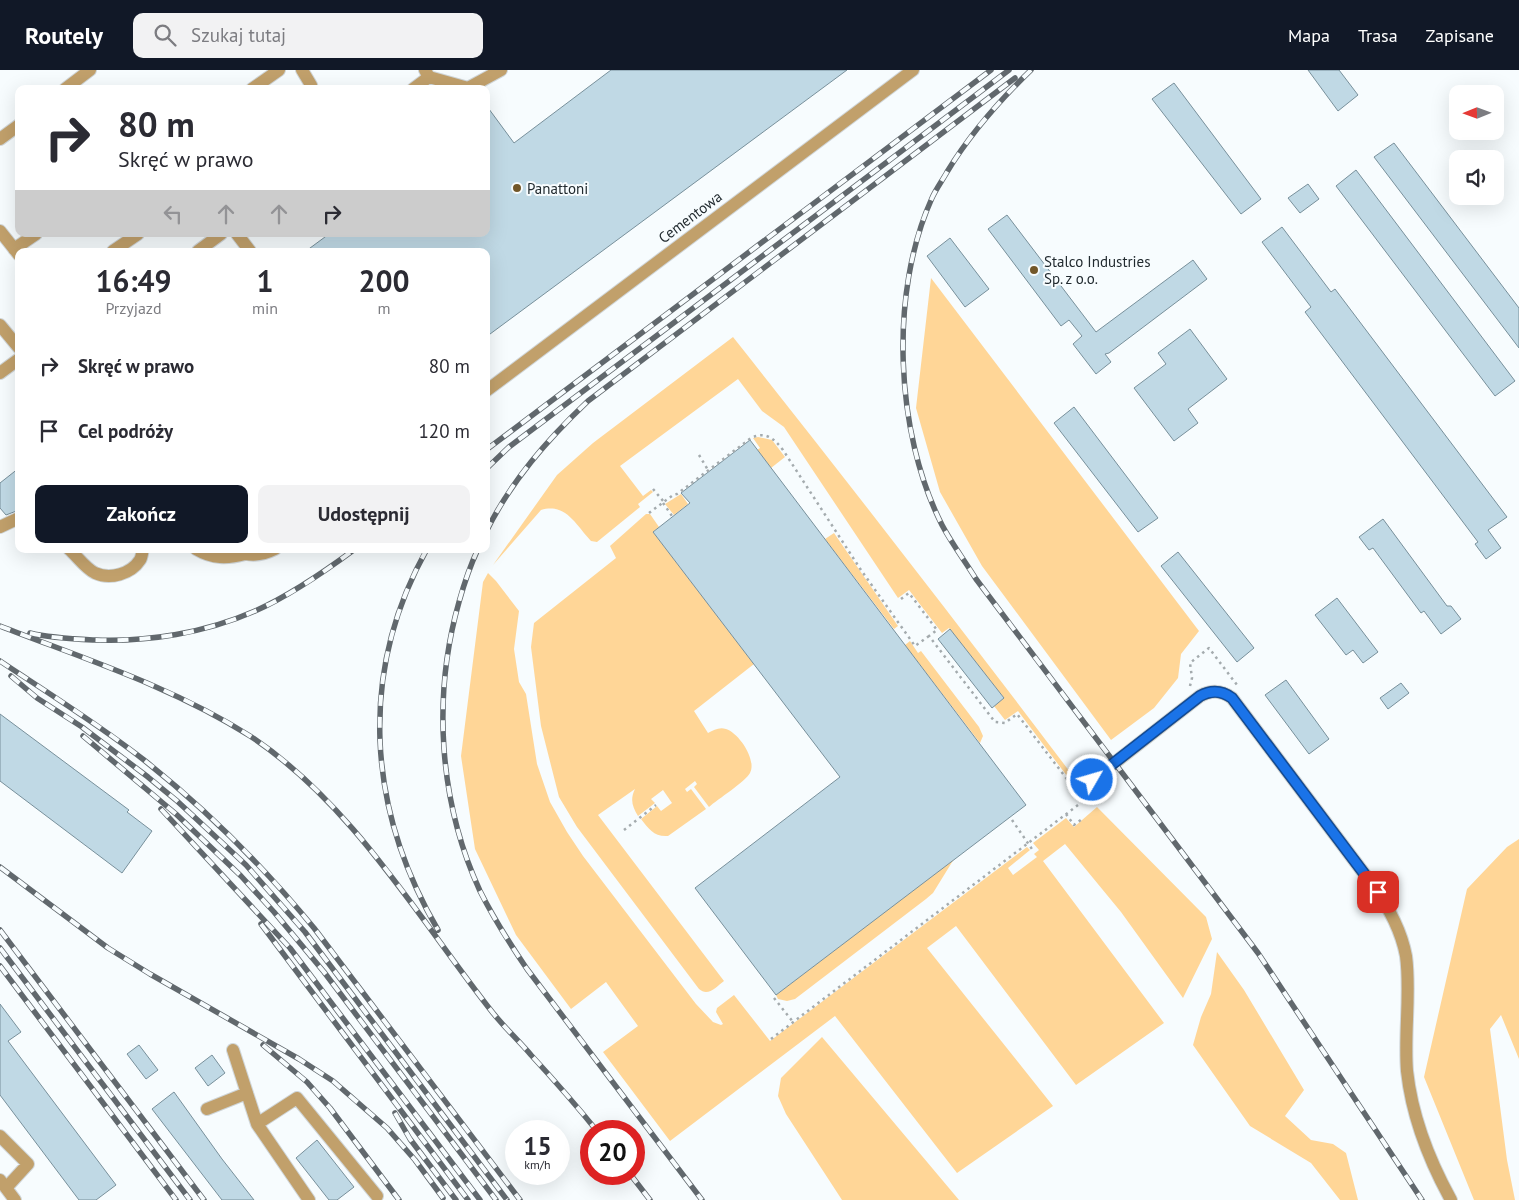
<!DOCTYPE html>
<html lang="pl">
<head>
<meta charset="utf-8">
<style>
	:root { --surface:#fff; --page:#f2f2f3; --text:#2b2b33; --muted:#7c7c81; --accent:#111827 }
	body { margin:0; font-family:"PT Sans",sans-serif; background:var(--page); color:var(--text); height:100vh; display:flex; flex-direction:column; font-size:19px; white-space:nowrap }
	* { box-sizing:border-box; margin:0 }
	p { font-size:16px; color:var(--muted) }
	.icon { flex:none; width:28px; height:28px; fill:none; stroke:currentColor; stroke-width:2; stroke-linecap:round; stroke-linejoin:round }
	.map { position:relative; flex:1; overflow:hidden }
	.panel { position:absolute; left:15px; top:178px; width:475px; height:305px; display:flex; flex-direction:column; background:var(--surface); border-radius:10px; box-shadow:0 5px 20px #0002 }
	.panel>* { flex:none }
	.hud { position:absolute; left:15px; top:15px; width:475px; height:152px; border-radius:10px; box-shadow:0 5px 20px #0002; background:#fff; color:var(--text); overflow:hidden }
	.needle { width:32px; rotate:269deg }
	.controls { position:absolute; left:1449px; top:15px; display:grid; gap:10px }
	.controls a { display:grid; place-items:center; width:55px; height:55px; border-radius:10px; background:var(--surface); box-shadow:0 5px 20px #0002; font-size:25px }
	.speed { position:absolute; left:505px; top:1050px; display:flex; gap:10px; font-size:25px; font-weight:700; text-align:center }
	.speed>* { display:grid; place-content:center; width:65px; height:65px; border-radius:50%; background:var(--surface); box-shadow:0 5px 20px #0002; line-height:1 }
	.speed small { font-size:12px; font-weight:400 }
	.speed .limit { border:8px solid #d22; background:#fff; color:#111 }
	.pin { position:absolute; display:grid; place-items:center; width:42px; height:42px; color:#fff; margin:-21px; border-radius:10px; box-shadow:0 2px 8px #0006 }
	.me { position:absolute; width:55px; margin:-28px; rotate:52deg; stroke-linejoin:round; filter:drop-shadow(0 0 4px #0008) }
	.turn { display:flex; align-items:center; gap:18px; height:105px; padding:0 20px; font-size:22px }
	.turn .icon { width:65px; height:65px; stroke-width:2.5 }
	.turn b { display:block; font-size:35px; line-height:42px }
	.lanes { display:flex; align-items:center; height:48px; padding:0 20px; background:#0003; justify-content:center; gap:25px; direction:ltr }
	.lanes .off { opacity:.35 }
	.eta { display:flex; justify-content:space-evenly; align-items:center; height:85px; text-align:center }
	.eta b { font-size:30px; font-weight:700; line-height:35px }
	.primary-button { display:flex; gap:10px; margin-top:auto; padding:10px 20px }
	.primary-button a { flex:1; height:58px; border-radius:10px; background:var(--accent); color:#fff; font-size:20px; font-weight:700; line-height:58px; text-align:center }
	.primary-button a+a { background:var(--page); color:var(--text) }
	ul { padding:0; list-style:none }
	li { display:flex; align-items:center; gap:15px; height:65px; padding:0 20px }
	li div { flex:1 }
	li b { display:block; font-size:19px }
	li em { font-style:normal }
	header { display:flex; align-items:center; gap:30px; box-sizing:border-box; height:70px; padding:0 25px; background:var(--accent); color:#fff }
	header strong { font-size:24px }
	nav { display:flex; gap:28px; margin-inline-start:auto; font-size:18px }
	.search { width:350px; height:45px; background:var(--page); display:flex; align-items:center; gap:12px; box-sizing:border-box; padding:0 18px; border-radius:10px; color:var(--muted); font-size:19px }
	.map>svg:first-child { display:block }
	.green { fill:#ffd697 }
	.building { fill:#c0d9e5; stroke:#78909b }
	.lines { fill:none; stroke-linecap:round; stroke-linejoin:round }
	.minor-casing { stroke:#d0d6d9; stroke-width:14 }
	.path { stroke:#a4abae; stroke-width:2.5; stroke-dasharray:2.5 4; stroke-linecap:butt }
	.minor { stroke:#c1a06b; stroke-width:12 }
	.rail-casing { stroke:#61686d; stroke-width:5.5 }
	.rail { stroke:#f7fcfe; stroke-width:4; stroke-dasharray:11; stroke-linecap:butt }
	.route-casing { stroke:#114b97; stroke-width:12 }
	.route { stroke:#1a73e8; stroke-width:9 }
	.poi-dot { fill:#725729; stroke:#f7fcfe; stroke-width:2 }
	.labels { text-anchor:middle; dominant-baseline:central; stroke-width:4; stroke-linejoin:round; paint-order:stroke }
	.poi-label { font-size:15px; fill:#212a2f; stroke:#f7fcfe; text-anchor:start }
	.street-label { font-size:15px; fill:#212a2f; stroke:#f7fcfe }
</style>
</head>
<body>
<header>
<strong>Routely</strong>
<div class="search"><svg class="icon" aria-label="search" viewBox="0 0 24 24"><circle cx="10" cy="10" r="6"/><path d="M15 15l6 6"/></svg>Szukaj tutaj</div>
<nav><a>Mapa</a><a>Trasa</a><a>Zapisane</a></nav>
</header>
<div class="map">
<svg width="1519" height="1130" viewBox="0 0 1519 1130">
	<rect width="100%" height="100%" fill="#f7fcfe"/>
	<path class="green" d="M931 208 1199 561 1181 584 1178 608 1154 638 1111 670 982 496 940 422 916 338Z
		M733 267C848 412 961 558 1073 706L1070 710 1018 641 1005 650 994 636 1004 628 949 558 942 563 909 520 898 528 784 357 762 341 738 309 620 396 643 426 651 420 653 422 638 434 640 437 597 472 591 471C575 454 566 433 541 440L493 495 557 405 593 373Z
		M758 367 772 370 785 387 771 398 757 380 760 378 753 368Z
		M681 424 688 434 674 445 665 434Z
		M646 444H650L659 457 653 462 754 594 694 641 708 663C714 660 719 657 726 659 739 663 757 690 750 703 745 712 718 729 709 737L694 717 697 714 695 711 685 719 687 722 691 719 706 739 668 766C654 767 649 759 641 749L657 736 661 741 672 733 663 720 651 729 655 733 638 746C632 736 630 729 635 719L598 745 724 911C716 917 708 927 699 919L577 757 559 727 541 656 531 577 534 553 616 488 610 476Z
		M834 463 898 556 894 559 825 469Z
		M488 503 496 511 519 541 514 579 519 612 526 624 537 694 550 732 567 762 583 786 696 934 713 952 721 955 723 954 716 942 717 938 734 925 770 971 1027 777 1030 780 1008 798 1013 805 1037 787 1034 784 1039 780 1033 773 1066 748 1074 757 1097 737 1206 847 1212 869 1183 928 1121 842 1065 774 1043 791 1164 953 1076 1015 956 856 927 878 1053 1036 957 1103 835 946 670 1071 603 982 638 956 606 912 571 939 516 865 475 779 461 686 483 512Z
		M910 571 918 583 921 581 979 657 983 666 980 673 905 575Z
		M1519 769V989L1501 945 1490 959 1507 1090 1515 1130H1474L1424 1007 1467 819 1507 777Z
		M954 789 933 823 926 829 795 929 787 931 778 929 776 925Z
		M1217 882 1244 920 1304 1020 1285 1046 1311 1070 1333 1074 1346 1083 1358 1130H1340L1311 1093 1250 1056 1193 975 1201 947 1211 924Z
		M822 967 959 1130H842L786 1044 778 1026 781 1008Z"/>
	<path class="building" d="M611 0H847L486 267V181H306L329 164H486V35L514 73Z
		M1308 0H1339L1358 25 1338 41Z
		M1174 13 1261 129 1241 144 1152 29Z
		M1394 73 1519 238V278L1374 87Z
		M1356 100 1515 311 1495 326 1336 116Z
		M1308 114 1319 129 1300 143 1288 128Z
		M1007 145 1096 262 1193 190 1207 209 1109 283 1105 284 1111 292 1096 304 1073 274 1082 266 1069 250 1061 256 988 159Z
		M1282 157 1331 222 1335 219 1507 447 1488 460 1501 478 1486 489 1475 474 1478 472 1305 242 1311 237 1262 172Z
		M950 168 989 219 965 237 927 186Z
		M1190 259 1227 309 1188 339 1198 353 1174 371 1134 318 1166 294 1158 283Z
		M1074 337 1158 448 1138 462 1054 353Z
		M750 370 1026 735 776 925 695 818 840 707 653 462 690 433 681 423Z
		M19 398V440L6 445 0 438V413Z
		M1383 449 1447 536H1451L1461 549 1441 564 1424 541 1421 543 1373 478 1369 480 1359 467Z
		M1178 482 1254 578 1237 592 1161 496Z
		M1337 528 1378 582 1363 593 1353 580 1346 585 1315 545Z
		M950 559 1004 628 992 638 938 569Z
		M1286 610 1329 669 1309 684 1265 625Z
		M1401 613 1409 623 1388 639 1380 628Z
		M0 644 129 740 127 742 152 761 122 803 0 711Z
		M0 934 21 962 8 971 116 1115 96 1130H79L0 1025Z
		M139 975 158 1000 146 1009 127 984Z
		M212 985 225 1003 208 1016 195 998Z
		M174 1022 222 1089 254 1130H222L152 1039Z
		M317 1070 354 1117 337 1130H329L296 1088Z"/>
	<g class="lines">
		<defs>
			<path id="minor" d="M302 0 311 15 312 19
				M425 0 429 7 468 18 501 0
				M65 19 90 0
				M252 19 279 0
				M413 19 429 7
				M0 69 19 55
				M0 161 19 185
				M237 164 250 181
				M14 179 36 164
				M113 181 138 164
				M198 181 221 164
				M0 255 19 278
				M0 303 19 289
				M486 321 913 0
				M0 457 19 448
				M69 479C77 486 85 498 95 503 110 510 131 504 140 490 142 487 142 482 143 479
				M196 479C213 489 227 489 245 484
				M237 481C250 487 263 485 275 479
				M1081 719 1200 626C1211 620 1221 620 1232 628L1372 814C1388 836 1401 859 1406 886 1411 922 1404 963 1407 1001 1412 1047 1429 1090 1451 1130
				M233 980 257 1054
				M207 1039 247 1023
				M0 1066 28 1094 6 1118
				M0 1110 15 1130
				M309 1130 257 1054 297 1028 377 1126"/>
		</defs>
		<use href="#minor" class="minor-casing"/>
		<path class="path" d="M699 385 708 400
			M653 419 664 432
			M663 433 672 446
			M649 443 673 425 677 424 751 368C765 361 774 368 783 380L861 500 915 576 929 566
			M901 529 909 523 937 560 929 566 995 652 1005 653 1017 644 1070 713
			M1190 616 1192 608 1190 593 1209 578 1237 615
			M1066 744 1074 755 1082 749
			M1012 750 1034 782
			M624 760 656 735
			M774 928 793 952
			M771 969 1082 732"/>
		<use href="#minor" class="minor"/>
		<defs>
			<path id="rail" d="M1031 0C999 31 970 64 947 102 942 111 936 119 932 128 889 223 895 362 942 455 952 474 965 491 976 509L1258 883 1422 1130
				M486 380 991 0
				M486 399 509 377 1009 0
				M486 462C511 411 547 370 588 331L1015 8
				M427 479C358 603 367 738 438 860
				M478 479C470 496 464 514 459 532 432 627 439 732 480 821 494 849 510 874 527 899L702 1130
				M0 556C85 589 173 617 250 666 352 733 419 849 493 943 505 958 519 971 531 985 554 1010 576 1035 597 1061
				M30 563C50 568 74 569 95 570 148 572 205 563 255 541 291 525 324 502 355 479
				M0 591C48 623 98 654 144 690 207 740 263 796 314 858L520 1130
				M11 606 37 628 82 657 148 707 176 730 246 795 305 862 507 1130
				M83 666 176 744 241 806 274 842 324 902 496 1130
				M161 739 290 878 480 1130
				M0 797 108 878 150 904 299 989 333 1011 387 1058 415 1090 443 1128
				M261 854 468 1130
				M0 860 204 1130
				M0 878 190 1130
				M0 896 176 1130
				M263 975 307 1012 330 1038 399 1130
				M395 1043 410 1069 456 1130
				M630 1104 650 1130"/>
		</defs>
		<use href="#rail" class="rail-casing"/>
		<use href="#rail" class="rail"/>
	</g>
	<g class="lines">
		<defs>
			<path id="route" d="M1092 710 1200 626C1211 620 1221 620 1232 628L1378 822"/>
		</defs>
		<use href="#route" class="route-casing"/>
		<use href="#route" class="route"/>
	</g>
	<g class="poi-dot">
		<circle cx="517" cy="118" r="5"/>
		<circle cx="1034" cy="200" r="5"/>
	</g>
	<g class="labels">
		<g class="poi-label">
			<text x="527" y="118">Panattoni</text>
			<text x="1044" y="191">Stalco Industries<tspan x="1044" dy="17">Sp. z o.o.</tspan></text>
		</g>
		<g class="street-label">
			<text transform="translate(690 147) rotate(-37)">Cementowa</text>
		</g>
	</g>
</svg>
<div class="controls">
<a><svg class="needle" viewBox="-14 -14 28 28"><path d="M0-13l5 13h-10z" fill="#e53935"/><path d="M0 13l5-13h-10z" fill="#7c7c81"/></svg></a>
<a><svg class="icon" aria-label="sound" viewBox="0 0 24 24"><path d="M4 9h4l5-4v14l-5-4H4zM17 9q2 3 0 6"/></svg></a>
</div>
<div class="speed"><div>15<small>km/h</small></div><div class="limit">20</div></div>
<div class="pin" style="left:1378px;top:822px;background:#d93025"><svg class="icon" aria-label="arrive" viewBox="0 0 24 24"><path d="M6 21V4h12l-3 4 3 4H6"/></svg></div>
<svg class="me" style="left:1092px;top:710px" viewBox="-20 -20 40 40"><circle r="17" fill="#1a73e8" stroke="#fff" stroke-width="3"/><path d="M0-11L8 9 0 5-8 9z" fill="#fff"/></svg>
<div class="hud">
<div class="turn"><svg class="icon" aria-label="right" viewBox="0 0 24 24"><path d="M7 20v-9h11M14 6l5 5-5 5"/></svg><div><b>80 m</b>Skręć w prawo</div></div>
<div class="lanes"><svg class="icon off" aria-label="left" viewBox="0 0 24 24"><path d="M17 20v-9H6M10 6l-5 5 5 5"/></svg><svg class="icon off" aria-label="ahead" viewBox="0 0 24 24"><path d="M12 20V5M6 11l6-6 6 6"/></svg><svg class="icon off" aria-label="ahead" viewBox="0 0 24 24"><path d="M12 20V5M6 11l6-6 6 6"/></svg><svg class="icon" aria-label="right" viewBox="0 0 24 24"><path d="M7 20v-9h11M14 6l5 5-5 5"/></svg></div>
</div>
<section class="panel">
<div class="eta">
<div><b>16:49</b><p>Przyjazd</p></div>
<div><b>1</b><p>min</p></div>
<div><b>200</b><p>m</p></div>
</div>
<ul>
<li><svg class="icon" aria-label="right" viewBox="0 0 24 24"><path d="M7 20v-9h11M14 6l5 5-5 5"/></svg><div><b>Skręć w prawo</b></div><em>80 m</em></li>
<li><svg class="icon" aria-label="arrive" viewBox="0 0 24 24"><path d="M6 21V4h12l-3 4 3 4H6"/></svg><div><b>Cel podróży</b></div><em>120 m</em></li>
</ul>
<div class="primary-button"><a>Zakończ</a><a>Udostępnij</a></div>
</section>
</div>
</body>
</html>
